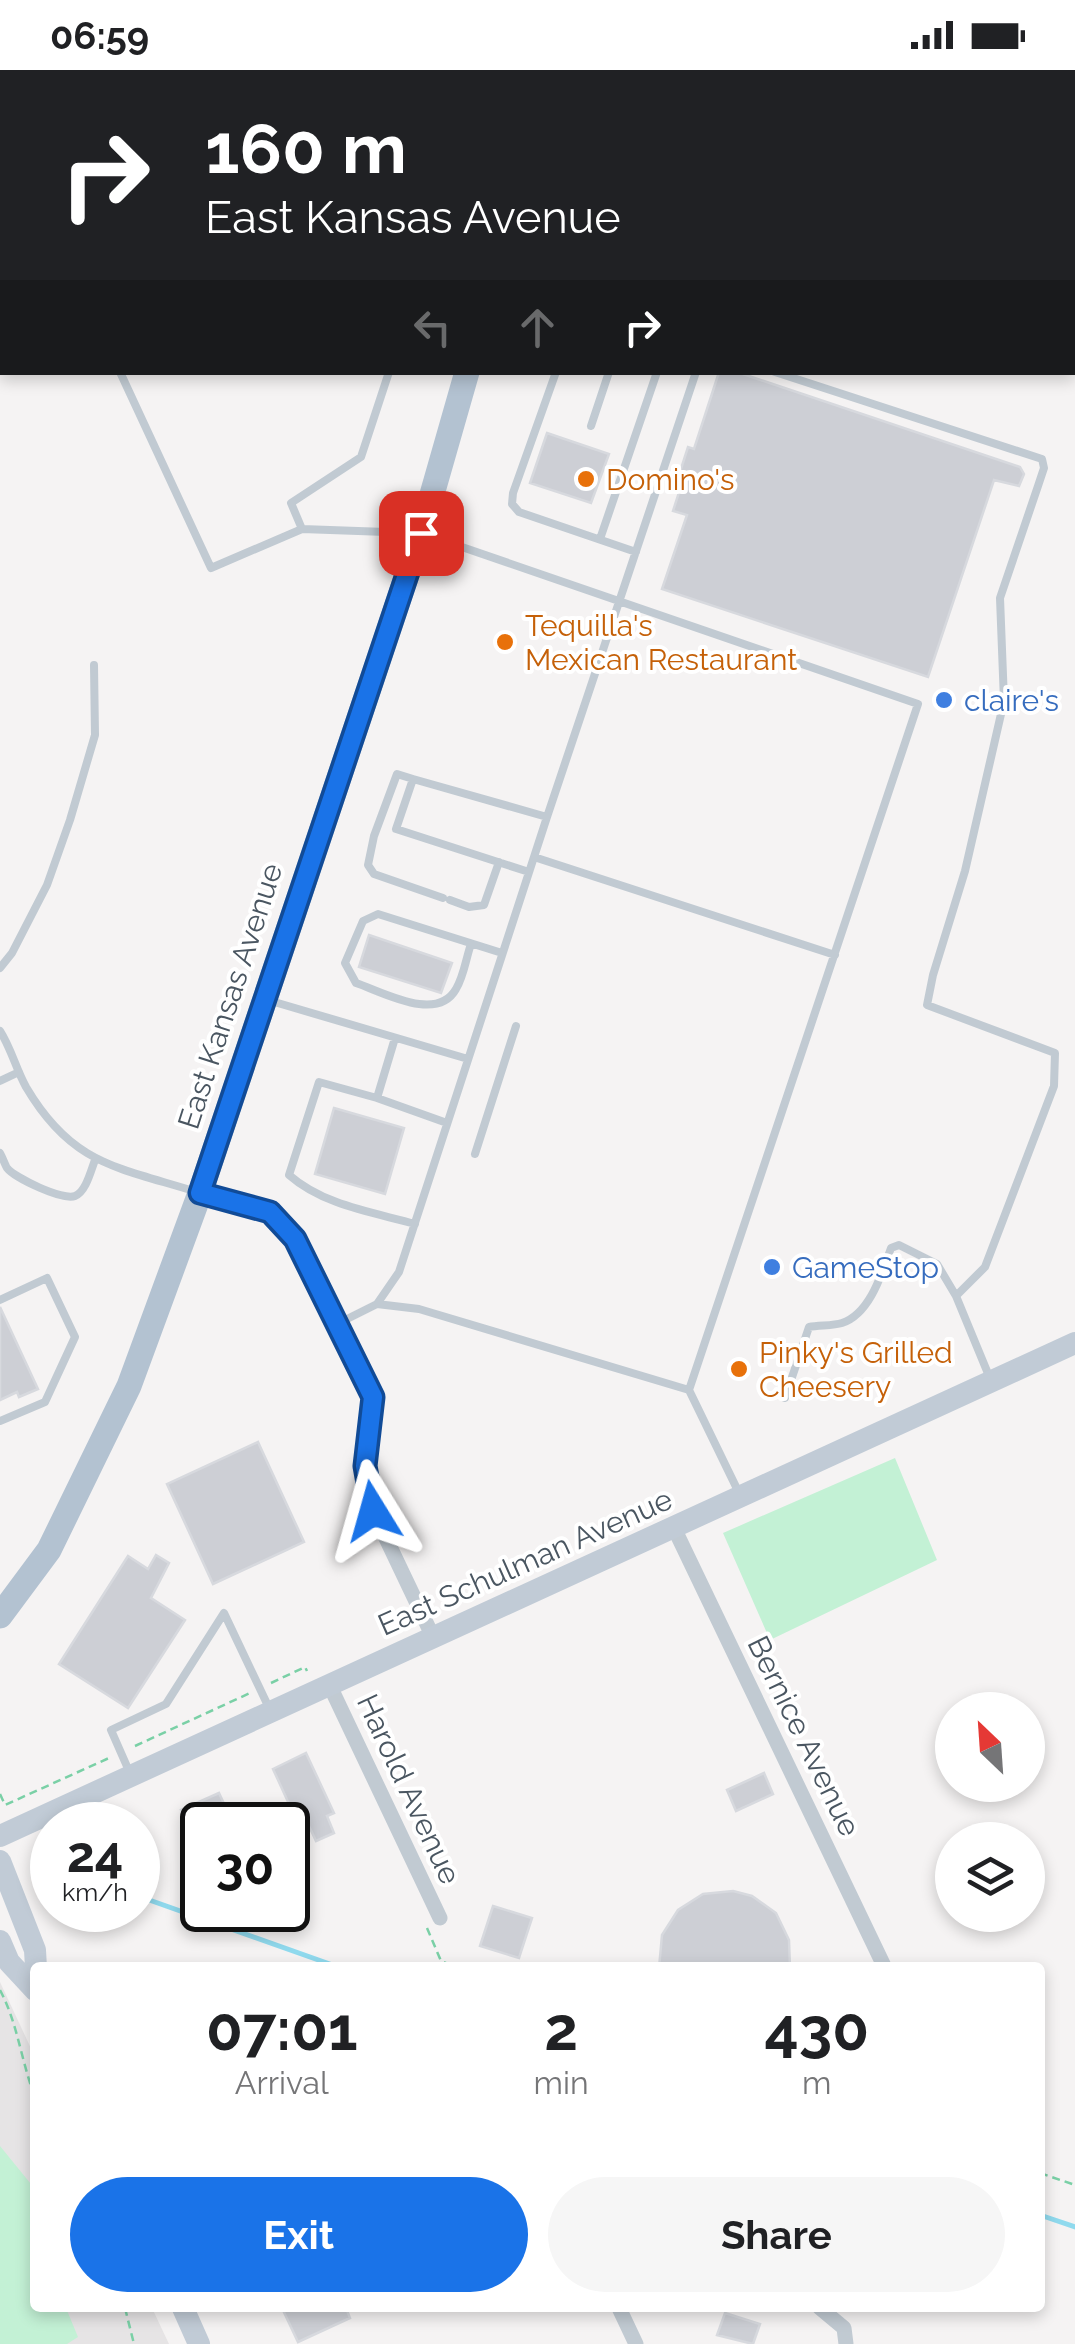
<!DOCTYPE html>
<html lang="en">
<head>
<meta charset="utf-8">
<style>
	:root { --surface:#fff; --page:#f6f6f6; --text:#202124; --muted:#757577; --accent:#1a73e8 }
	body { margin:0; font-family:Raleway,sans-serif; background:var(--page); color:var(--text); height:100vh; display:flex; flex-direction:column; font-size:38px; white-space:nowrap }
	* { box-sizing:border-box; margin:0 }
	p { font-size:32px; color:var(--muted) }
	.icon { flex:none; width:55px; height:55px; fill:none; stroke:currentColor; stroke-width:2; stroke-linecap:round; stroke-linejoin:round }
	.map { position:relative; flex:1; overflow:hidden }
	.panel { position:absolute; left:30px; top:1892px; width:1015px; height:350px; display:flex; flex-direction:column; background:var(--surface); border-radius:10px; box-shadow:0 5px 15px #0003 }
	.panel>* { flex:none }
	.hud { position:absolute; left:0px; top:0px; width:1075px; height:305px; box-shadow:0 5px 15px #0003; background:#202124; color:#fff; overflow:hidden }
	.needle { width:65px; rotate:335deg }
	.buttons { position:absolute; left:935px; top:1622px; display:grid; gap:20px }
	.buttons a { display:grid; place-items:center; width:110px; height:110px; border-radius:50%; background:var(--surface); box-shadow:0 5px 15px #0003; font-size:50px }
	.speed { position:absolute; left:30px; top:1732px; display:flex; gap:20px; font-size:50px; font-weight:700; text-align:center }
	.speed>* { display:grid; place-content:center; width:130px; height:130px; border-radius:50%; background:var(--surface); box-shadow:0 5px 15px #0003; line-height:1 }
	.speed small { font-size:25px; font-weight:400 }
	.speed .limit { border:5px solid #111; border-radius:15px; background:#fff; color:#111 }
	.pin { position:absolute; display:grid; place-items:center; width:85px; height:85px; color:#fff; margin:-42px; border-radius:20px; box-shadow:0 5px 15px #0006 }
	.me { position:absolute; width:110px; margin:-55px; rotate:352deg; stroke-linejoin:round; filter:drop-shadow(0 0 8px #0008) }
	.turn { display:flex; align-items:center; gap:35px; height:210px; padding:0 40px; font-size:45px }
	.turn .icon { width:130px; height:130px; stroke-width:2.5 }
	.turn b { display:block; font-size:70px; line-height:85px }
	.lanes { display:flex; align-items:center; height:95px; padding:0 40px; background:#0003; justify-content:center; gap:50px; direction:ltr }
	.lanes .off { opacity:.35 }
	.eta { display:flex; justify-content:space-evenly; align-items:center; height:170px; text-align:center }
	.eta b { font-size:60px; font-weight:700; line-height:70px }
	.button { display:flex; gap:20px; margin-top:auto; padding:20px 40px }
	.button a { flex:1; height:115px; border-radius:60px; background:var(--accent); color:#fff; font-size:40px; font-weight:700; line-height:115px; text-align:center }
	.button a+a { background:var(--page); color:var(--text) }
	.status { display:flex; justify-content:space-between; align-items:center; height:70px; padding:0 50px; background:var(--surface); direction:ltr }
	.status svg { height:28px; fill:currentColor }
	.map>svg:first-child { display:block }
	.education { fill:#e6e4e5 }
	.green { fill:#c3f1d5 }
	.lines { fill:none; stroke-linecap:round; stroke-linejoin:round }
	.stream { stroke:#90daee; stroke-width:5 }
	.building { fill:#cdcfd5; stroke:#d7d9de; stroke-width:2.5 }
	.path { stroke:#7ad0a6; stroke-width:2.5; stroke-dasharray:8 5; stroke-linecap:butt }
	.lane { stroke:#c1cad2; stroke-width:8 }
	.street { stroke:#c1cad2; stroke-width:15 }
	.secondary { stroke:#c1cbd6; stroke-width:22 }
	.primary { stroke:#b3c2d1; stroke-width:25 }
	.route-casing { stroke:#114b97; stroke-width:25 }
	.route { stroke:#1a73e8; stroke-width:18 }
	.food-dot { fill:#e8710a; stroke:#fff; stroke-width:4 }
	.shop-dot { fill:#3f7fe0; stroke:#fff; stroke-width:4 }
	.labels { text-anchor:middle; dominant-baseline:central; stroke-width:8; stroke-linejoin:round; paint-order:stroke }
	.food-label { font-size:30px; fill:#c56008; stroke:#fff; text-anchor:start }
	.shop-label { font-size:30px; fill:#366cbe; stroke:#fff; text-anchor:start }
	.street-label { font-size:30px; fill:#4a5661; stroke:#fff }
</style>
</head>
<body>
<div class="status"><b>06:59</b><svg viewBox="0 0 49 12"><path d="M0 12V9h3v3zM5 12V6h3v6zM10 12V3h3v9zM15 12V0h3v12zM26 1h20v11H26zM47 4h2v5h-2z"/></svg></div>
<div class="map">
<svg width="1075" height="2274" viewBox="0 0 1075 2274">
	<rect width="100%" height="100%" fill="#f5f3f3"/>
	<path class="education" d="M0 1912 35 1987V2238H152L169 2274H0Z"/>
	<path class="green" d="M895 1388 937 1490 770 1570 723 1463Z
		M0 2076 35 2119V2238H66L78 2267 67 2274H0Z"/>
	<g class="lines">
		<path class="stream" d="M41 1777 52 1786
			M138 1826 341 1898
			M1040 2145 1075 2157"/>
	</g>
	<path class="building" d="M719 302H737L1020 397 1024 404 1019 416 994 410 928 607 662 519 687 445 673 441 683 410 678 408 688 377 694 379Z
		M547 363 609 384 591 433 530 413Z
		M369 865 452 893 441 923 359 897Z
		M334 1038 404 1058 385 1124 315 1104Z
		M0 1237 38 1319 19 1327 17 1322 0 1330Z
		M258 1372 304 1472 213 1514 167 1414Z
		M156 1485 169 1493 151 1528 185 1550 128 1638 59 1594 128 1486 148 1499Z
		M306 1683 334 1743 327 1746 334 1763 316 1771 308 1754 300 1758 273 1699Z
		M764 1703 773 1724 736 1741 727 1720Z
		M219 1723 234 1755H202V1787L181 1740Z
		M733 1821 752 1826 776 1843 789 1870 790 1898H659L662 1865 678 1840 703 1824Z
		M493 1836 532 1848 519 1888 480 1876Z
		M282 2238H346L350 2248 298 2272Z
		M725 2243 760 2254 753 2274 717 2265Z"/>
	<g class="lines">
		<path class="path" d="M271 1613 305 1597 307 1601
			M135 1676 250 1623
			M0 1724 5 1735 109 1688
			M427 1858 441 1891 457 1898
			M0 1920C18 1954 21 1991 35 2027
			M1040 2103 1075 2115
			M125 2238 134 2274"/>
		<path class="lane" d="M120 302 211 498 302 459 291 433 361 387 389 302
			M556 302 513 423 512 434 519 442 636 482
			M775 302 1042 389 1044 398 1038 416 1000 528 1004 631 965 801 933 905 927 935 1055 983 1054 1016 985 1197 956 1226 989 1306
			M591 356 609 302
			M302 459 414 463
			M427 465 918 634 689 1320 739 1423
			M600 469 657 302
			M413 709 397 704 374 766 368 795 374 804 443 828
			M534 787 835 885
			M529 802 396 759 413 709 547 747
			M450 830 469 837 484 835 499 792
			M471 874C466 888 464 906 456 919 437 953 383 922 356 913L345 893 363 851 378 844 502 883
			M0 898 12 883 47 815 70 750 95 665 94 595
			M271 931 468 989
			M0 961C11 978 16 999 26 1017 72 1095 117 1097 197 1122
			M395 968 377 1028 319 1012 289 1105C323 1135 372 1142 415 1154
			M0 1011 19 1002
			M377 1028 447 1053
			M0 1083C1 1084 6 1097 7 1098 15 1108 63 1131 75 1126 86 1122 91 1100 95 1090
			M475 1084 516 956
			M0 1230 47 1208 75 1267 45 1332 0 1351
			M377 1234 399 1202 547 747 696 302
			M337 1254 377 1234 419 1239 689 1320
			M785 1328 809 1257C819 1255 833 1256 842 1253 870 1244 882 1203 891 1178L899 1175 937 1194 956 1226
			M129 1701 111 1660 166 1634 224 1543 270 1640"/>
		<path class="street" d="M200 1123 270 1143 295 1169 373 1327 365 1396 373 1441 433 1567
			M674 1458 885 1898
			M329 1614 440 1848
			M619 2238 636 2274
			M820 2238 844 2258 846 2274"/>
		<path class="secondary" d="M0 1766 1075 1273
			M0 1791 35 1880 36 1898
			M0 1871 9 1892 35 1920
			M183 2238 199 2274"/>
		<path class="primary" d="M565 2 566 0
			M0 1546 49 1480 129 1316 200 1123 421 463 467 302"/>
	</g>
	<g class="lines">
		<defs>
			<path id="route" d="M373 1441 365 1396 373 1327 295 1169 270 1142 200 1123 421 463"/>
		</defs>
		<use href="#route" class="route-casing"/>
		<use href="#route" class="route"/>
	</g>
	<g class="food-dot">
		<circle cx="586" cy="409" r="10"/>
		<circle cx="505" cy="572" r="10"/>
		<circle cx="739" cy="1299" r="10"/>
	</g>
	<g class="shop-dot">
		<circle cx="944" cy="630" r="10"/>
		<circle cx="772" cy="1197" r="10"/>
	</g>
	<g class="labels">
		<g class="food-label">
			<text x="606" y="409">Domino's</text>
			<text x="525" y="555">Tequilla's<tspan x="525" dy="34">Mexican Restaurant</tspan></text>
			<text x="759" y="1282">Pinky's Grilled<tspan x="759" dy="34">Cheesery</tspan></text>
		</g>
		<g class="shop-label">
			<text x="964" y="630">claire's</text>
			<text x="792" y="1197">GameStop</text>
		</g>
		<g class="street-label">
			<text transform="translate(230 926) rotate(-72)">East Kansas Avenue</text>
			<text transform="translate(525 1492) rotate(-24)">East Schulman Avenue</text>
			<text transform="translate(804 1666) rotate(64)">Bernice Avenue</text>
			<text transform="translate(409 1719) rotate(65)">Harold Avenue</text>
		</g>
	</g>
</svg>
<div class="buttons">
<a><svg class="needle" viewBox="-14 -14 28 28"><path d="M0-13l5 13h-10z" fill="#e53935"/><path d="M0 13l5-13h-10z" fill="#757577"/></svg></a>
<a><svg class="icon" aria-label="layers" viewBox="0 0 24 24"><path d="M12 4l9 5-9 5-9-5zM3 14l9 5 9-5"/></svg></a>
</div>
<div class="speed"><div>24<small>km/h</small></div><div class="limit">30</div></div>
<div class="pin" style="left:421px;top:463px;background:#d93025"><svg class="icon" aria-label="arrive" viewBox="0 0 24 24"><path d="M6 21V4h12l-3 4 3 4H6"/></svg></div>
<svg class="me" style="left:373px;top:1441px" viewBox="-20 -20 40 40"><path d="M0-17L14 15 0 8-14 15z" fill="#1a73e8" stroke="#fff" stroke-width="4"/></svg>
<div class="hud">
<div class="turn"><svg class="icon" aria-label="right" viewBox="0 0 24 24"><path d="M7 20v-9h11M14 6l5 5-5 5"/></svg><div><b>160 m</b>East Kansas Avenue</div></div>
<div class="lanes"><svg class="icon off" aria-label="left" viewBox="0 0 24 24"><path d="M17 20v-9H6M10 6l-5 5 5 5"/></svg><svg class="icon off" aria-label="ahead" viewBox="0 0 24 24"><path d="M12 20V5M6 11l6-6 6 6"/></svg><svg class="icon" aria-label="right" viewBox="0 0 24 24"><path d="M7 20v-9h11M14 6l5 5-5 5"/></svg></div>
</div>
<section class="panel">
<div class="eta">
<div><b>07:01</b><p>Arrival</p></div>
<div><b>2</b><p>min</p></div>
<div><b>430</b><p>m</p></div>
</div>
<div class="button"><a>Exit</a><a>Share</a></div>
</section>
</div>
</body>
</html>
